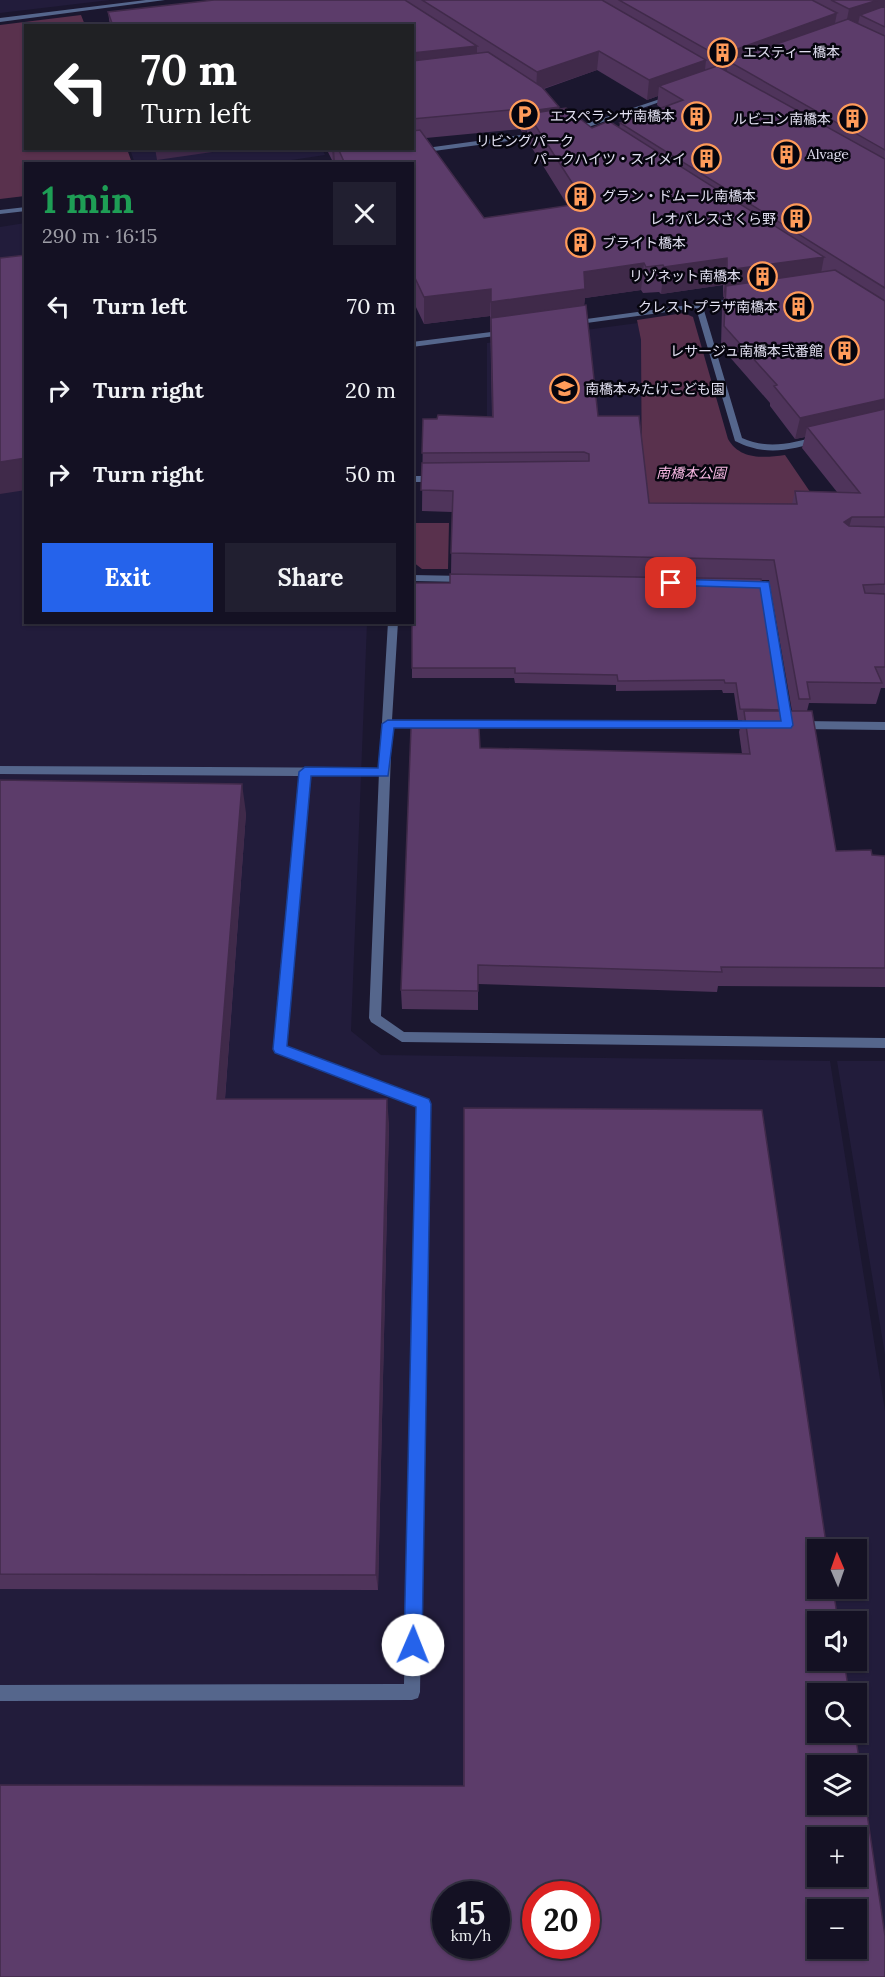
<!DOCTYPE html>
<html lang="en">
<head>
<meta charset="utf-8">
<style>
	:root { --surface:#141123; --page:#211f30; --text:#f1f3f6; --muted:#9d9da6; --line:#333141; --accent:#2563eb }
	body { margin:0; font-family:Lora,"Noto Sans JP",serif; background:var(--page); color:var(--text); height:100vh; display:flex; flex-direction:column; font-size:22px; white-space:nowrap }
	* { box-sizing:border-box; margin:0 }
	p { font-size:20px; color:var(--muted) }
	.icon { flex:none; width:33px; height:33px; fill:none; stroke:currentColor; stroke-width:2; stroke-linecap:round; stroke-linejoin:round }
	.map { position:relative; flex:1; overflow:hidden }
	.panel { position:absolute; left:24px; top:162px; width:390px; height:462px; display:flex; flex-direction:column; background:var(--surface); border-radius:0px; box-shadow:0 2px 4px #0004,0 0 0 2px var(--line) }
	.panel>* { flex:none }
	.top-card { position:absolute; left:24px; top:24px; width:390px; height:126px; border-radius:0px; box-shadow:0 2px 4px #0004,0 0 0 2px var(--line); background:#202124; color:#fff; overflow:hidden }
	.needle { width:39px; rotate:358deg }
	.controls { position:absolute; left:807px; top:1539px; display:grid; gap:12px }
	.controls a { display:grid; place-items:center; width:60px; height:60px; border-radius:0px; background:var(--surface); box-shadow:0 2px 4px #0004,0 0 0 2px var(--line); font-size:30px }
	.speed { position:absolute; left:432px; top:1881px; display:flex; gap:12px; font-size:30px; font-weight:700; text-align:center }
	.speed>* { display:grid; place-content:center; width:78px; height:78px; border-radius:50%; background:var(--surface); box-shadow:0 2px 4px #0004,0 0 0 2px var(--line); line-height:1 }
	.speed small { font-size:15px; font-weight:400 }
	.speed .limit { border:9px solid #d22; background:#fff; color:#111 }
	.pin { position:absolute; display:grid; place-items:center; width:51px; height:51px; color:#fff; margin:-26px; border-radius:12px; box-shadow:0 3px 9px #0006 }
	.me { position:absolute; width:66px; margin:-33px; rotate:1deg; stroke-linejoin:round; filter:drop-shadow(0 0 4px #0008) }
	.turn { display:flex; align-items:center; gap:21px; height:126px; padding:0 18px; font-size:27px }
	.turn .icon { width:78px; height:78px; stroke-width:2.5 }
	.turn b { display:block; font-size:42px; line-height:51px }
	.round { display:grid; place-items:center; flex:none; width:63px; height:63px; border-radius:0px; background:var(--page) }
	.head { display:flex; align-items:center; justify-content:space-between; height:102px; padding:0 18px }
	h1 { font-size:36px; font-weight:700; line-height:45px; color:#1e9e55 }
	.primary-button { display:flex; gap:12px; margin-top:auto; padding:12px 18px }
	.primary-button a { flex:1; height:69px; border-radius:0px; background:var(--accent); color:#fff; font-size:24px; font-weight:700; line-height:69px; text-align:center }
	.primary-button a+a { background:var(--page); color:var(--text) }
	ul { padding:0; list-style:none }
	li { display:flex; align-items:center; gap:18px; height:84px; padding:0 18px }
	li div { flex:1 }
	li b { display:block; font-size:22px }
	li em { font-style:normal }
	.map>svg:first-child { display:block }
	.built { fill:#221c3b; fill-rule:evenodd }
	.green { fill:#59314d }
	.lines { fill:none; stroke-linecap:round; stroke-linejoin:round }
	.service { fill:#55668c; fill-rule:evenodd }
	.minor { fill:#55668c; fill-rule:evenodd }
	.tertiary { fill:#55668c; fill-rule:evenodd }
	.wall { fill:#4f345b; fill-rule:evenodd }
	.shaded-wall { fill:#402a4a }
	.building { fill:#5c3c6a; stroke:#402a4a; stroke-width:1.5; fill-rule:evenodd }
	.route { fill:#2563eb; stroke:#184099; stroke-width:1.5 }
	.labels { text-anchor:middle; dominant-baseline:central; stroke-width:5; stroke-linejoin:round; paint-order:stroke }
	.far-poi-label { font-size:14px; fill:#e1dff0; stroke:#06050e; text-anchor:end }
	.far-park-label { font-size:14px; font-style:italic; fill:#f7b8e2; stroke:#06050e }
</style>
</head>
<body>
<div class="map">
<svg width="885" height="1977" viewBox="0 0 885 1977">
	<rect width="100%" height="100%" fill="#1b172f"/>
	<path class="built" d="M0 0H110L0 13Z
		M322 148 325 155 265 164H135L130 149Z
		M25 223 26 622 367 623 351 1031 381 1055 830 1061 885 1411V1977H0V227ZM818 1550H856V1588H818ZM818 1622H856V1660H818ZM818 1694H856V1732H818ZM818 1766H856V1804H818ZM818 1838H856V1876H818ZM446 1894H496V1946H446ZM536 1894H586V1946H536ZM818 1910H856V1948H818Z
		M638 323 641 340V435H487V343Z
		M837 1061H885V1356V1355Z"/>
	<path class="green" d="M81 15 85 25 26 26V148L127 149 132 163 26 164 25 196 0 199V25Z
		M684 313 693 317 728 439C740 460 764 458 785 455L819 505 642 522 641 340 637 320Z
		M413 523H449L448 569H422L413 562Z"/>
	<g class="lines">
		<path class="service" d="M412 476H437L442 479 437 482H412Z
			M0 766 384 768 389 772 384 776H310L286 1046 428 1100 430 1104 420 1692 418 1698 412 1700 0 1701V1685L404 1684 418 1107 276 1053 274 1049 299 776 0 774Z"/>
		<path class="minor" d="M146 0H165L0 22V18Z
			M669 96 674 97 577 131 570 129Z
			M542 132H545V136L419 153 415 151 419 149Z
			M739 298 743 300 742 302 703 307 742 438C769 450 792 443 819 436L823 439 822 441C789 450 767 457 735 441L696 308 572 325 568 323 572 321Z
			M507 330H510V334L412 347V342Z
			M412 575 465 576 470 579 465 582 412 581Z
			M747 581H765L770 584 792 725 787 729 782 725 761 587 744 586 742 584Z
			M388 622H398L392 720 756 721 761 725 756 729 392 728 381 1016 404 1032 885 1038V1048L402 1042 371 1022 369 1018 379 772Z
			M800 721 885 722V730L800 729 795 725Z"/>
		<path class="tertiary" d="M26 207V211L0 214V210Z"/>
	</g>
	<path class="wall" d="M214 0H885V688H881L876 704 809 703 807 711 836 851 885 856V987L718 986 717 992 478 984V1010L402 1009 401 990 480 748 742 754 739 732 742 720H738L734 693H723L722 690 616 691V685L515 683 514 678H412V622L450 583 451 574 452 512 422 511 423 419 492 417 490 316 424 324 415 305H412V164H335V161L333 162 326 148H412V26H110L108 12ZM597 70 647 100 658 96 657 105 661 108 620 123 619 128H592L559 109 544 89ZM520 129 522 132 527 131V140L568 206 484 218 426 138ZM723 285V297H724L722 306 721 347 770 403V406L795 439 805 437 802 448 837 492 795 491 792 504 649 503 598 416 584 305 585 298 641 290 643 293 659 292 661 294ZM762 580H769L792 711H781Z
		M0 780 246 813 225 1099 389 1123 378 1590 0 1589Z
		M464 1108 827 1550 463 1786 464 1132Z"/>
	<path class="shaded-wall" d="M878 0H885V16L860 15 858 24 845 29 849 9Z
		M837 13 833 33 728 61 727 71 715 76 718 56Z
		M477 46V65L412 73V53Z
		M599 51 597 70 536 91 537 72Z
		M706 60 704 79 659 86 658 96 647 100 649 80Z
		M559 107 558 126 528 114 527 131 522 132 523 112Z
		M155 148H240L157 160Z
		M332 148H334L335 161 333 162Z
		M824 257 819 284 726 286 724 297H723L727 270Z
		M727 258 723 285 661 294 664 267Z
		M644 263 641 290 585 298 583 316 491 318V329V302L584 272Z
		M412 278H415V305H412Z
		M491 289 490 316 424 324V297Z
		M885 399V419L807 427 805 437 795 439 800 418Z
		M26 458V490L0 494V462Z
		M852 517 846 538 844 522Z
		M242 784 246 813 223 1124 217 1099Z
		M387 1099 389 1123 378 1590 376 1575Z"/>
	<path class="building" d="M214 0H405L477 46 412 53V26H113L108 12Z
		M422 0H602L706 60 649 80 599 51 537 72Z
		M619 0H812L837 13 718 56Z
		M831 0H878L849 9Z
		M885 6V27L860 15Z
		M848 19 885 36V150L728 61Z
		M488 52 542 87 559 107 523 112 521 109 412 119V61Z
		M717 66 885 159V288L620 123 683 100 659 86Z
		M566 108 592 128 609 121 824 257 727 270V258L664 267 663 265 646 267 644 263 584 272 585 289 491 302V289L424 297 415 278H412V241H414L412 239V164H345L338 148H412V131L420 130 484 218 585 203 528 114Z
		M26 255V458L0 462V258Z
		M835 270 885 301V399L800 418 774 386 777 385 724 326 726 286Z
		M586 305 598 416H639L649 503 797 504 795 491 860 493 807 427 885 409V517H852L844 522 849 526 885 527V584L863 585 865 593 885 594V667H875L882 683 807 682 810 699H799L774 560 451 553 453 491 421 490 422 463 589 461V454L584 452 422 453 423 419H437L438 415 493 417 491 318Z
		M450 574 761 579 781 710 740 709 736 683H725L724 680 618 681 617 675 515 673V668H412V583H450Z
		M744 711H812L836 851 871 850 872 855 885 856V968L721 967 722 972 478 965V991L401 990 411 728H479L480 748 750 754Z
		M0 780 242 784 217 1099H387L376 1575 0 1574Z
		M464 1108 762 1110 827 1550H818V1588H833L838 1622H818V1660H844L849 1694H818V1732H855L885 1936V1977H0V1785L464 1786ZM818 1766H856V1804H818ZM818 1838H856V1876H818ZM446 1894H496V1946H446ZM536 1894H586V1946H536ZM818 1910H856V1948H818Z"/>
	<path class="route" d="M671 579 769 582 793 725 791 728H394L388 776H311L287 1046 429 1099 431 1104 422 1645 419 1651 413 1654 406 1651 404 1645 416 1107 275 1053 273 1049 299 772 305 767 378 768 382 724 388 720 781 721 760 588 667 585 665 583Z"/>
	<defs>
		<symbol id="building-ring" viewBox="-11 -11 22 22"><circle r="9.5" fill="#06050e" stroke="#ff9b5a" stroke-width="1.5"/><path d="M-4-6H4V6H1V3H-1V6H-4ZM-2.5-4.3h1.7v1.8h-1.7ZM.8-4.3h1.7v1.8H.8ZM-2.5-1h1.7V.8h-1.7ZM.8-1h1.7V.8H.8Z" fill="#ff9b5a"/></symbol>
		<symbol id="parking-ring" viewBox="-11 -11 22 22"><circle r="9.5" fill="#06050e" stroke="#ff9b5a" stroke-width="1.5"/><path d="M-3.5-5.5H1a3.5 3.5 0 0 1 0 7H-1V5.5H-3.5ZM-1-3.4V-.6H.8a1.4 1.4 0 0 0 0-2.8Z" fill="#ff9b5a"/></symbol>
		<symbol id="school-ring" viewBox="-11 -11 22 22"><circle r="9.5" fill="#06050e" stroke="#ff9b5a" stroke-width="1.5"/><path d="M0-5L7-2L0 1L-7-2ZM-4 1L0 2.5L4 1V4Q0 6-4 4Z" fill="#ff9b5a"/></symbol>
	</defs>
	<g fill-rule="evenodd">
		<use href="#building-ring" x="706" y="36" width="33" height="33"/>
		<use href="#parking-ring" x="508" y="98" width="33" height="33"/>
		<use href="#building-ring" x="680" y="100" width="33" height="33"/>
		<use href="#building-ring" x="836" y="102" width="33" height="33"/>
		<use href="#building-ring" x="770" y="138" width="33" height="33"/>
		<use href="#building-ring" x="690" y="142" width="33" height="33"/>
		<use href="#building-ring" x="564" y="180" width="33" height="33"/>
		<use href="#building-ring" x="780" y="202" width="33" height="33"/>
		<use href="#building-ring" x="564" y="226" width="33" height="33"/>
		<use href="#building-ring" x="746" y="260" width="33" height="33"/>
		<use href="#building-ring" x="782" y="290" width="33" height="33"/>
		<use href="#building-ring" x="828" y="334" width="33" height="33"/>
		<use href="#school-ring" x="548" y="372" width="33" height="33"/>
	</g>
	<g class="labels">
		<g class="far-poi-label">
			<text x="743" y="52" text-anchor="start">エスティー橋本</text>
			<text x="675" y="116">エスペランザ南橋本</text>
			<text x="831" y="119">ルビコン南橋本</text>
			<text x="525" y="141" text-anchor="middle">リビングパーク</text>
			<text x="807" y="154" text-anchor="start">Alvage</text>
			<text x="686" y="159">パークハイツ・スイメイ</text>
			<text x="602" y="196" text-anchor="start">グラン・ドムール南橋本</text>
			<text x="776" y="219">レオパレスさくら野</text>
			<text x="602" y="243" text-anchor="start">ブライト橋本</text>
			<text x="741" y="276">リゾネット南橋本</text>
			<text x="778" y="307">クレストプラザ南橋本</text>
			<text x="823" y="351">レサージュ南橋本弐番館</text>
			<text x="585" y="389" text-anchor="start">南橋本みたけこども園</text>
		</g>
		<g class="far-park-label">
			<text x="691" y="473">南橋本公園</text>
		</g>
	</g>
</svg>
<div class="controls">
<a><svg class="needle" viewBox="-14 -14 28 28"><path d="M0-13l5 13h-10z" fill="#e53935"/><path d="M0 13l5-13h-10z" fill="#9d9da6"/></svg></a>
<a><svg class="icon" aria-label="sound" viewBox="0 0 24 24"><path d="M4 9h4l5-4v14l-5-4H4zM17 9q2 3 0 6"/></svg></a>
<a><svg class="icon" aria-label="search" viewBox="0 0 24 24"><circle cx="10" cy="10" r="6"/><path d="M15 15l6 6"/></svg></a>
<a><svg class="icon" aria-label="layers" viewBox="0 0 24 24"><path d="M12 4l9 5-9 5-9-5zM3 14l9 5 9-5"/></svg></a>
<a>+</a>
<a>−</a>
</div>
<div class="speed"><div>15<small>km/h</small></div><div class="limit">20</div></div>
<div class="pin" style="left:671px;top:583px;background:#d93025"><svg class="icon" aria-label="arrive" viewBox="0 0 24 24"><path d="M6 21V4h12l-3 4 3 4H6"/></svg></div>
<svg class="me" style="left:413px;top:1645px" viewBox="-20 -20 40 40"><circle r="19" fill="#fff"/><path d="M0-13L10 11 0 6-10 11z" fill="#2563eb"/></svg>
<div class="top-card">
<div class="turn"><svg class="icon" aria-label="left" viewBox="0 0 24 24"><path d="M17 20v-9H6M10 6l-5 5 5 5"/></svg><div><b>70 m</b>Turn left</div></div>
</div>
<section class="panel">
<div class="head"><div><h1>1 min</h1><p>290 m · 16:15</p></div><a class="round"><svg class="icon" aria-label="close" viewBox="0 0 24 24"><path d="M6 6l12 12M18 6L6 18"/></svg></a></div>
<ul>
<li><svg class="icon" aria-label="left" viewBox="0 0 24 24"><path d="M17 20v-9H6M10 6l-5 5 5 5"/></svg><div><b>Turn left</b></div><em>70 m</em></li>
<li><svg class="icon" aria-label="right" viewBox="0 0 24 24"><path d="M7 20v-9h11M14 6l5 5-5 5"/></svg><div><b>Turn right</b></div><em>20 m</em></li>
<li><svg class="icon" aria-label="right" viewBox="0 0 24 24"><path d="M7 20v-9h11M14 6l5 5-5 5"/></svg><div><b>Turn right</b></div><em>50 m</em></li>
</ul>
<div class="primary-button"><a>Exit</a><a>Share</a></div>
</section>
</div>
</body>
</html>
